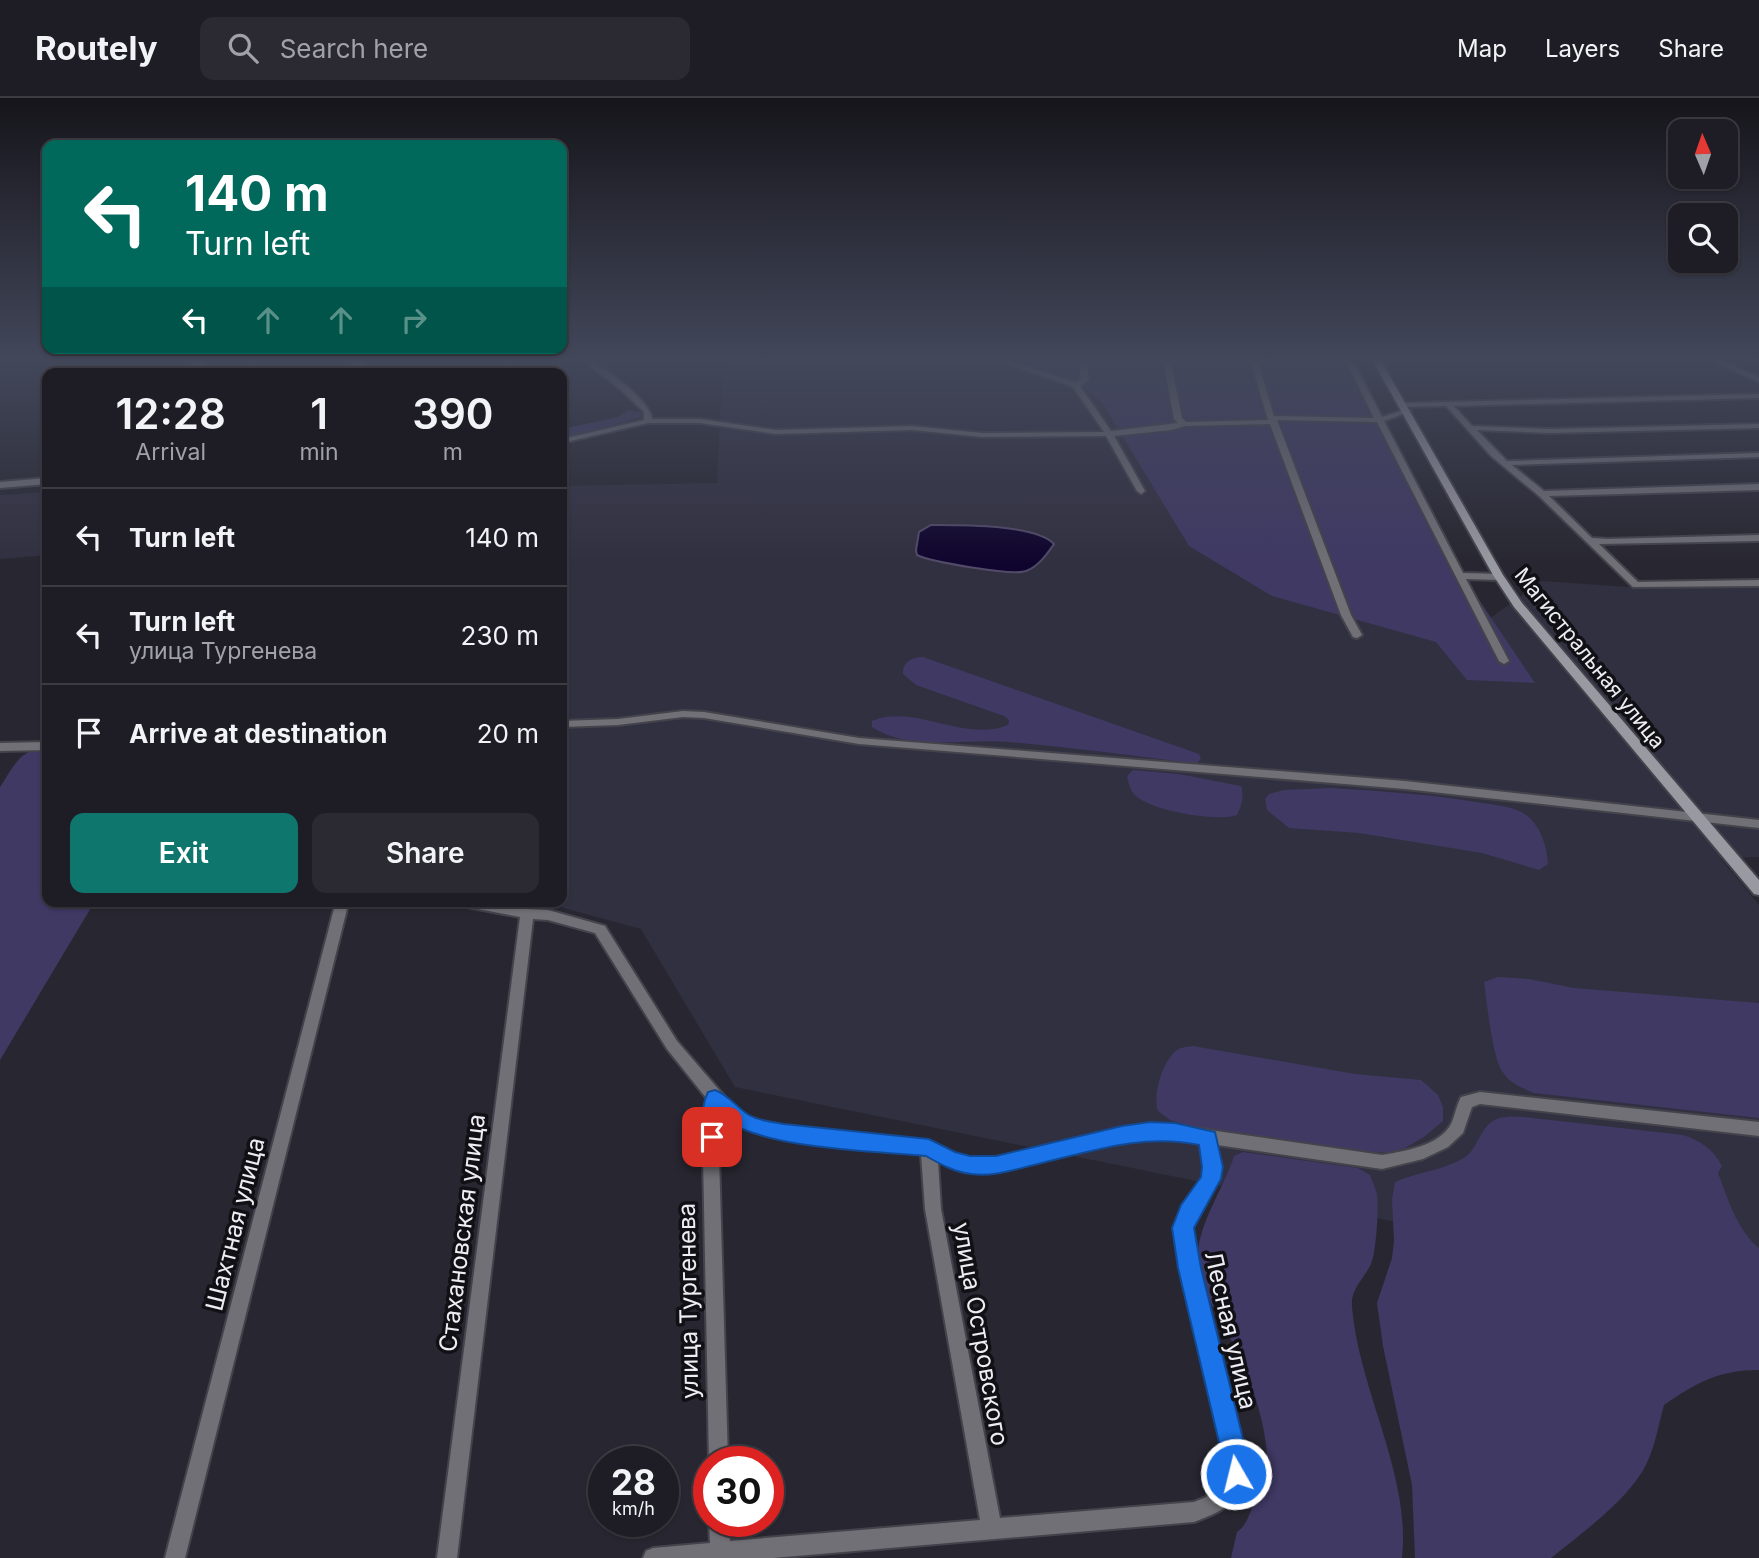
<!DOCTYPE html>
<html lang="en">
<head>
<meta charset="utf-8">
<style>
	:root { --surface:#1e1d25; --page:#2b2a32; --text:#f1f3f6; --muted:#a1a2a7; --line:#3c3b42; --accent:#0f766e }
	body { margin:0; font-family:Inter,sans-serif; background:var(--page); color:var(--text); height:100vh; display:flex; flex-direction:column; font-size:26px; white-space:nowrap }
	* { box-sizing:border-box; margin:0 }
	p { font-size:23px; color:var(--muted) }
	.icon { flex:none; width:38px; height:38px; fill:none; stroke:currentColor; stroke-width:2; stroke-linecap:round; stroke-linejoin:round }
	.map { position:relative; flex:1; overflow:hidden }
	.sheet { position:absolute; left:42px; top:270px; width:525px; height:539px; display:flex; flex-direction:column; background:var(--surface); border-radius:14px; box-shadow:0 2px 5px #0004,0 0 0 2px var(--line) }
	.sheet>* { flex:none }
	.hud { position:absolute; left:42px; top:42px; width:525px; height:214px; border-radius:14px; box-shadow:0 2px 5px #0004,0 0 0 2px var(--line); background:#00695c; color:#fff; overflow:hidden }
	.needle { width:46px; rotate:358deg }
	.controls { position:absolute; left:1668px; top:21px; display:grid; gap:14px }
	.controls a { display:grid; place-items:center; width:70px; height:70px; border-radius:14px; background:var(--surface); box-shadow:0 2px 5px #0004,0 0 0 2px var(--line); font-size:35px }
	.speed { position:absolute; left:588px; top:1348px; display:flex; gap:14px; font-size:35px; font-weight:700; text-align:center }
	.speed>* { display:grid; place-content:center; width:91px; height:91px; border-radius:50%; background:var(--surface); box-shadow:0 2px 5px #0004,0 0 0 2px var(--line); line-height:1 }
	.speed small { font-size:18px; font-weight:400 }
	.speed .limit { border:10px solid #d22; background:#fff; color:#111 }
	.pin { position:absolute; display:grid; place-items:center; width:60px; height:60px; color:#fff; margin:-30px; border-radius:14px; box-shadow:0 4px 10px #0006 }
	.me { position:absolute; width:77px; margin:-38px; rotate:352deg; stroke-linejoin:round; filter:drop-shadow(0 0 5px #0008) }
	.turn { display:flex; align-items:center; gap:24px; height:147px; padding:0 28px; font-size:32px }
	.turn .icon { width:91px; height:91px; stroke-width:2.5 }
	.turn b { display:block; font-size:49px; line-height:60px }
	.lanes { display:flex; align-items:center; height:66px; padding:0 28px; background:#0003; justify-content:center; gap:35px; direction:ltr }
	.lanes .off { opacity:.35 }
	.eta { display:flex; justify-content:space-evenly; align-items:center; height:119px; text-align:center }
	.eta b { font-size:42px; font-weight:600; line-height:49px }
	.cta { display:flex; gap:14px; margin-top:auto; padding:14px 28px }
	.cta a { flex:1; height:80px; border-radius:14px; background:var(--accent); color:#fff; font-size:28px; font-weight:600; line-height:80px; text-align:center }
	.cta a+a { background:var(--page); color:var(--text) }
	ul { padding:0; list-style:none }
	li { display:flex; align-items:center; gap:21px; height:98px; padding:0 28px; border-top:2px solid var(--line) }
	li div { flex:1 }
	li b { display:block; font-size:26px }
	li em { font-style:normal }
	header { display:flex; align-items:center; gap:42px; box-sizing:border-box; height:98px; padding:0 35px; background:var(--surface); border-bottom:2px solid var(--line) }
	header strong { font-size:33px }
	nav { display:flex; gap:38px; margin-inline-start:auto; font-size:24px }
	.search { width:490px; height:63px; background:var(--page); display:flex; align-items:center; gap:18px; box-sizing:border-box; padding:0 24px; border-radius:14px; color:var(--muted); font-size:26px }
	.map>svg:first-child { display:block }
	.built { fill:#313040 }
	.green { fill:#3f3964 }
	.water { fill:#0f042d; stroke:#524a69; stroke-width:2 }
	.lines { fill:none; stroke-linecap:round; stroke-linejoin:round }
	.street-casing { stroke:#44434c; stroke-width:4 }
	.secondary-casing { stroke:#44434c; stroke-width:4 }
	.street { fill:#707076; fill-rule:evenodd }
	.secondary { fill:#9999a1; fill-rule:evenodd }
	.route { fill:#1a73e8; stroke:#114b97; stroke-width:2 }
	.labels { text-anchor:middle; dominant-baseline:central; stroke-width:7; stroke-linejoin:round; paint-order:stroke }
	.street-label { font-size:21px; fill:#ededf4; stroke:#111015 }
	.near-street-label { font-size:24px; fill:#ededf4; stroke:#111015 }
</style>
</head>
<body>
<header>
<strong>Routely</strong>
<div class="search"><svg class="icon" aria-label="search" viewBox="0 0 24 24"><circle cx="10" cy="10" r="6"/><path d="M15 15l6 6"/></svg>Search here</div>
<nav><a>Map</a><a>Layers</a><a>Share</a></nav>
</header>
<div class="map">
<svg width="1759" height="1460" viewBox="0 0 1759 1460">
	<rect width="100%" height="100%" fill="#282731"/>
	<path class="built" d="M723 261H1027L1107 285 1457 544 1542 483 1642 490 1759 489V759L1720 760 1759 807V1198L735 989 641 831 538 803H562V388L717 385Z
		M47 394V457L0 461V397Z"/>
	<path class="green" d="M1001 261H1351L1467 484 1535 585 1467 582 1436 544 1272 498 1189 448 1103 306 1080 285Z
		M628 312 641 314 642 319 562 341V331L618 319Z
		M923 559 1199 656 1201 661 1197 665 1184 664C1126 657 1067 649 1009 644 966 640 909 654 872 629V623C914 605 964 645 1008 627L1009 622 1004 618 916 587 903 576C903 563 911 560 923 559Z
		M47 650V803H95L0 962V689C15 667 19 651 47 650Z
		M1133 672 1179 676 1241 688C1244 699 1242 707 1237 717 1217 724 1152 713 1136 698 1130 693 1129 686 1127 678Z
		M1331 690C1379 693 1428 696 1476 704 1491 707 1509 707 1523 715 1540 725 1547 748 1548 766L1539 772 1482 755 1359 735 1289 730 1267 712 1265 701 1269 696 1284 692Z
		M1498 879 1529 881 1574 890 1759 905V1020L1534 995C1522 990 1509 985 1502 973 1492 957 1487 905 1484 884Z
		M1193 948 1355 976 1421 982 1438 997 1443 1009V1023L1424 1039 1405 1050 1393 1054 1365 1055 1202 1031 1170 1022 1158 1013C1152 998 1163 962 1177 952 1181 949 1187 949 1193 948Z
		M1524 1019 1683 1037C1701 1043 1713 1051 1722 1068L1718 1075C1728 1101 1737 1132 1759 1150V1272C1718 1272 1696 1285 1664 1307 1658 1329 1654 1355 1642 1374 1620 1408 1582 1435 1551 1460H1415L1412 1387 1383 1248 1377 1205 1392 1160 1394 1143 1392 1101 1395 1084C1417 1074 1441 1073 1462 1061 1479 1052 1479 1028 1497 1021 1505 1018 1516 1019 1524 1019Z
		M1243 1054 1358 1070 1370 1077C1372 1083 1376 1090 1377 1097 1379 1110 1376 1155 1371 1166 1364 1181 1350 1191 1352 1209 1359 1293 1411 1376 1402 1460H1231L1237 1434C1248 1427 1251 1411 1256 1398 1261 1386 1268 1370 1267 1357 1265 1324 1252 1285 1238 1255 1223 1224 1198 1193 1198 1157 1198 1126 1225 1088 1234 1058Z"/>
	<path class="water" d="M931 427C958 427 1036 426 1054 446 1047 456 1038 469 1026 473 1012 478 932 464 917 457L916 452 919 434Z"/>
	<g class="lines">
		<defs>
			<path id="street" d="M187 261H195L215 275H207Z
				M346 261H354L374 275H366Z
				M581 261C597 261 652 304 652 321H700L776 332 912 328 982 335 1104 334 1073 289 993 261H1004L1075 284 1081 281 1079 261H1086L1089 282 1080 288 1111 333 1178 325 1174 321 1163 261H1170L1182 320 1186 324 1268 322 1250 261H1257L1274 318 1374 320 1345 261H1352L1382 319 1407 311 1411 313 1384 323 1463 475 1499 476 1504 479 1499 482 1466 481 1509 563 1504 566 1499 563 1377 324 1277 322 1351 517 1362 537 1357 540 1353 539 1341 517 1270 326 1185 328 1171 332 1114 338 1145 393 1141 396 1137 393 1106 338 982 339 912 332 776 336 700 325H648L562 345V341L644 322V314L621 292Z
				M1707 261H1717L1759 279V284Z
				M1759 296V300L1454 308 1472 328 1550 331 1759 326V330L1550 335 1477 332 1507 363 1759 355V359L1512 367 1544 393 1759 386V392L1549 398 1592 440 1608 441 1759 437V443L1599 446 1638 484 1759 482V488L1633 489 1539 398 1491 358 1446 308 1403 309 1399 307 1403 305Z
				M47 380V386L0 390V384Z
				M683 613 704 614 859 640 1405 683 1759 722V730L1405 691 859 646 704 620 683 619 618 627 562 629V623L618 621Z
				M47 644V652L0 653V645Z
				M336 803H349L185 1460H165Z
				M456 803H487L527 811 548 812 605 828 677 943 733 1008 747 1018 761 1023 784 1028 929 1043 955 1056 970 1060H996L1122 1030 1150 1026 1175 1027 1382 1057C1405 1053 1439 1048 1451 1026 1455 1018 1456 1008 1461 999L1480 994 1759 1024V1038L1480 1006 1472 1009 1463 1035 1448 1049 1423 1061 1382 1071 1217 1047 1221 1069 1219 1081 1196 1118 1191 1130 1199 1170 1244 1357C1246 1400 1232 1410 1194 1424L773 1460H643L646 1453 653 1450 710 1445 709 1423H729L730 1443 980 1422 925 1111 921 1056C893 1053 864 1050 835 1047 796 1043 753 1042 722 1017L719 1058 728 1363 709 1364 703 1058 707 1001 667 951 595 835 548 822 533 821 457 1460H437L520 819 462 808ZM1150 1040 1201 1045 1205 1069 1203 1079 1183 1109 1175 1130 1181 1170 1224 1357C1225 1386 1222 1394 1194 1404L1000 1420 941 1111 938 1063 970 1074H996L1122 1044Z"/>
			<path id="secondary" d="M1372 261H1380L1503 477 1522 505 1759 782V797L1754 796 1514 509 1493 477Z"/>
		</defs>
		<use href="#street" class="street-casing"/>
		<use href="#secondary" class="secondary-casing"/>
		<use href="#street" class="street"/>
		<use href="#secondary" class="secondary"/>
	</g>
	<linearGradient id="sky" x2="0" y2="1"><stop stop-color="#16151b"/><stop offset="0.56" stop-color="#42475a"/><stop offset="1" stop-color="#42475a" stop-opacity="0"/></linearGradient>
	<rect width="1759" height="466" fill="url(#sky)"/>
	<path class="route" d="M715 992C729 997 737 1010 749 1017 759 1023 773 1024 784 1026L929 1041 955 1054 970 1058H996L1122 1028 1150 1024 1175 1025 1215 1034 1223 1069 1221 1081 1194 1130 1201 1170 1247 1357 1248 1376 1244 1385 1236 1389 1227 1385 1223 1376 1222 1357 1178 1170 1172 1130 1181 1107 1201 1079 1202 1069 1199 1047C1142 1035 1089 1054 1034 1067 1013 1072 992 1079 971 1076 954 1074 940 1066 926 1058 875 1053 761 1051 724 1020L720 1045 712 1048 705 1045C699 1033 702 1006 708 994Z"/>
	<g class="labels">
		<g class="street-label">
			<text transform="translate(1590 560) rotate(51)">Магистральная улица</text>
		</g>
		<g class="near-street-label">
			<text transform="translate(235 1126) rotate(-76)">Шахтная улица</text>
			<text transform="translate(462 1135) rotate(-83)">Стахановская улица</text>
			<text transform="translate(688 1203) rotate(-91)">улица Тургенева</text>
			<text transform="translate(1231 1232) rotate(77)">Лесная улица</text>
			<text transform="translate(981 1236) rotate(80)">улица Островского</text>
		</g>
	</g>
</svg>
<div class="controls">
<a><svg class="needle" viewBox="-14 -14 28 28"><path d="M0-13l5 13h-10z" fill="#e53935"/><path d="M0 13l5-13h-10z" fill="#a1a2a7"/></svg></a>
<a><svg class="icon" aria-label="search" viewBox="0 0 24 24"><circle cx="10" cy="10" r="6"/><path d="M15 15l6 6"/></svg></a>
</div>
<div class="speed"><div>28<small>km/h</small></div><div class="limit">30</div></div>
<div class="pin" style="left:712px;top:1039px;background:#d93025"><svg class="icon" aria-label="arrive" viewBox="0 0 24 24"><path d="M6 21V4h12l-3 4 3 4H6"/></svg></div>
<svg class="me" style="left:1236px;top:1376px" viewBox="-20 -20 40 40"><circle r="17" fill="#1a73e8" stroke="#fff" stroke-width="3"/><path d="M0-11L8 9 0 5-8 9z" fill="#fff"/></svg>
<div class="hud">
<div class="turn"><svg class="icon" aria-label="left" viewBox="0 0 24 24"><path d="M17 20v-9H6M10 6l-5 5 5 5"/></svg><div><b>140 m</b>Turn left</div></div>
<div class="lanes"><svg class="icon" aria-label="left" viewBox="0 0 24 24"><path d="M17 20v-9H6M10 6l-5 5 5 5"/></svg><svg class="icon off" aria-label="ahead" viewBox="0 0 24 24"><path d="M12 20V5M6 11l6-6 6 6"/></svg><svg class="icon off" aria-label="ahead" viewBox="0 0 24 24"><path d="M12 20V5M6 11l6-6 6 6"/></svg><svg class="icon off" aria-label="right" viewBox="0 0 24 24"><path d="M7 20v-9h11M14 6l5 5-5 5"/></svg></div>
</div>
<section class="sheet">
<div class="eta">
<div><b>12:28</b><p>Arrival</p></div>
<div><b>1</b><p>min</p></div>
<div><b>390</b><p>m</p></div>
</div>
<ul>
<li><svg class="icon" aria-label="left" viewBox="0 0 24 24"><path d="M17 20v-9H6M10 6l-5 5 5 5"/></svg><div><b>Turn left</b></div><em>140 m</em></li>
<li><svg class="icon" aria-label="left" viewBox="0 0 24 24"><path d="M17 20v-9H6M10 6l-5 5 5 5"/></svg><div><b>Turn left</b><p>улица Тургенева</p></div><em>230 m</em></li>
<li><svg class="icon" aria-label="arrive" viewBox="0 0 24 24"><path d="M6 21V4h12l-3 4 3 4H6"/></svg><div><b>Arrive at destination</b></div><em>20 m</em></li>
</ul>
<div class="cta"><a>Exit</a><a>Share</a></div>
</section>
</div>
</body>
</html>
